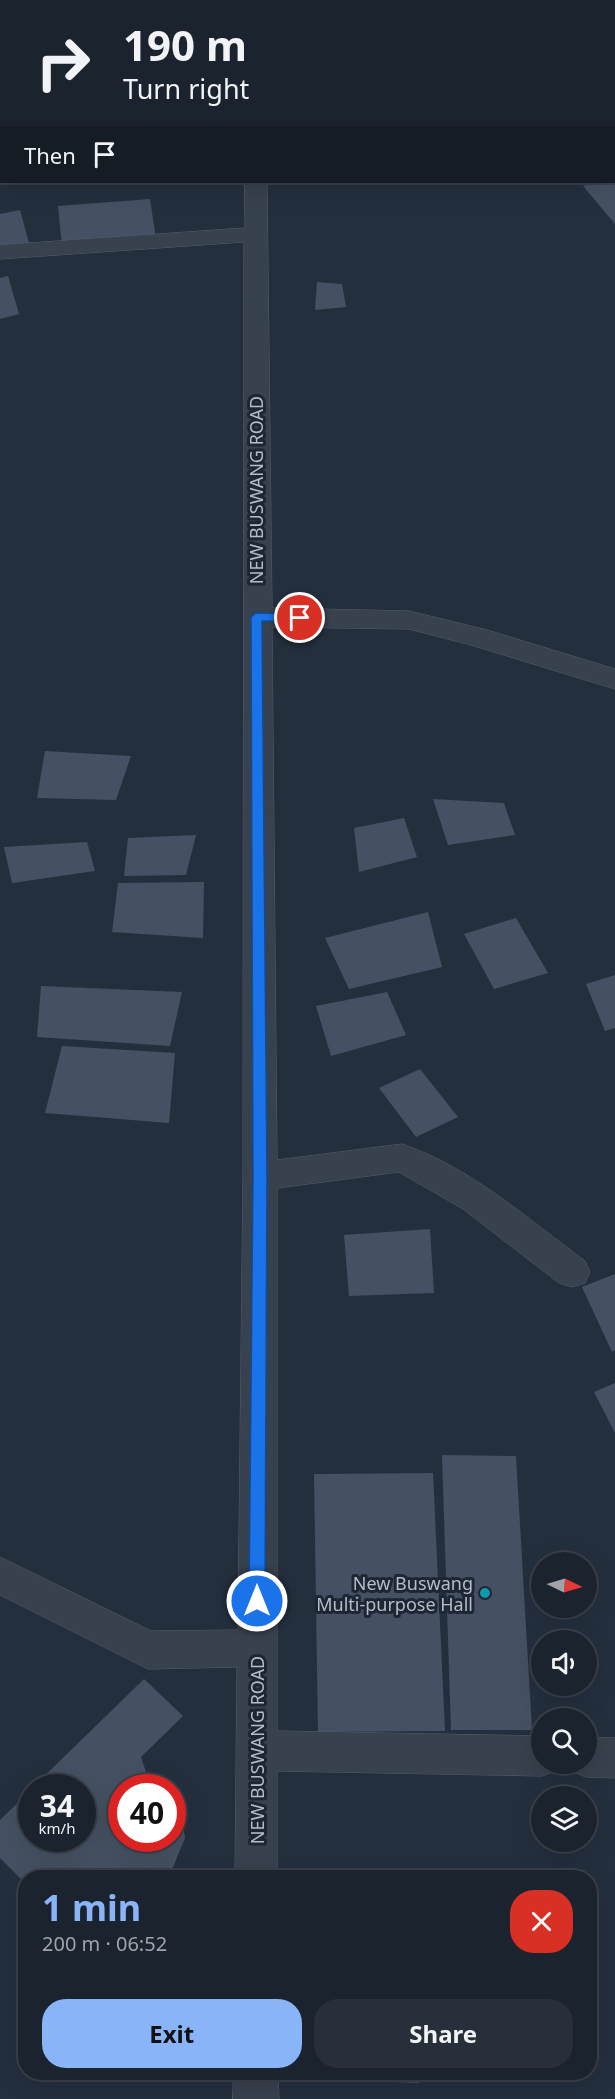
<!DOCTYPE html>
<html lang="en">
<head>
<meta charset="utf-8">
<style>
	:root { --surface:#1b232e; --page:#282f3a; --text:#f1f3f6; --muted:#a0a4aa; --line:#39404a; --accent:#8ab4f8 }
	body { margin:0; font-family:"Noto Sans",sans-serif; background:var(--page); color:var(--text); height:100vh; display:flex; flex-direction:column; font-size:22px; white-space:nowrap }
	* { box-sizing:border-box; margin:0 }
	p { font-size:20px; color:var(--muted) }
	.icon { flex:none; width:33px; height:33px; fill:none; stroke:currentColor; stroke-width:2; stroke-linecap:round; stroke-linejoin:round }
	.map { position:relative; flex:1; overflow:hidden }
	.panel { position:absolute; left:18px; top:1870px; width:579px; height:210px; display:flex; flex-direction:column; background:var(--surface); border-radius:24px; box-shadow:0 6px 24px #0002,0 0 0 2px var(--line) }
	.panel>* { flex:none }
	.banner { position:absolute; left:0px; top:0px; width:615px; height:183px; box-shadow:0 6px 24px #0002,0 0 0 2px var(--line); background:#1b232e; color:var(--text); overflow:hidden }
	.needle { width:39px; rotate:95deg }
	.buttons { position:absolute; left:531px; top:1552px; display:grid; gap:12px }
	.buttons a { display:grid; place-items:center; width:66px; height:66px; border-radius:50%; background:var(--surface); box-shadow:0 6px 24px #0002,0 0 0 2px var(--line); font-size:30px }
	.speed { position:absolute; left:18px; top:1774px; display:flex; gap:12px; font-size:30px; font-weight:700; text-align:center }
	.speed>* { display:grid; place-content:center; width:78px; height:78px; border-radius:50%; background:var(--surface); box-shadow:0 6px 24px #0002,0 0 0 2px var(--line); line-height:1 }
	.speed small { font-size:15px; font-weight:400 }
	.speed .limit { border:9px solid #d22; background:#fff; color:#111 }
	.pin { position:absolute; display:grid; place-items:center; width:51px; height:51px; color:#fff; margin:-26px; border:3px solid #fff; border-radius:50%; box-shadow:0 2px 6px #0007 }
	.me { position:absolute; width:66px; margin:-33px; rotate:0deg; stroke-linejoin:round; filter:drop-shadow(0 0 4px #0008) }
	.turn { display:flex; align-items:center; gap:21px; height:126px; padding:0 24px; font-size:27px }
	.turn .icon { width:78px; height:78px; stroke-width:2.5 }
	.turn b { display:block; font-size:42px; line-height:51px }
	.then { display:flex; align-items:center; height:57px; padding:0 24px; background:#0003; gap:12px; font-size:22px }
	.round { display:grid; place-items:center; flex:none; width:63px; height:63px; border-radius:24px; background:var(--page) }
	.headline { display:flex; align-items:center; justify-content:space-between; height:102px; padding:0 24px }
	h1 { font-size:36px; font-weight:700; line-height:45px; color:var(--accent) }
	.action { display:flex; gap:12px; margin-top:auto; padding:12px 24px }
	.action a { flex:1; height:69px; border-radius:24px; background:var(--accent); color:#111; font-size:24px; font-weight:700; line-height:69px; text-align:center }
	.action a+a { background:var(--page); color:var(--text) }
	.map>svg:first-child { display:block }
	.building { fill:#455162 }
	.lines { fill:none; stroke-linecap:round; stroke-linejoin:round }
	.minor-casing { stroke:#565f6c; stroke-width:1 }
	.minor { fill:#38414e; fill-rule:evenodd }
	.route { fill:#1a73e8; stroke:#114b97; stroke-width:1.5 }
	.culture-dot { fill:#0f9aa8; stroke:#1d2633; stroke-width:2 }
	.labels { text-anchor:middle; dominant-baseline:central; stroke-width:6; stroke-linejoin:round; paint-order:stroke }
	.street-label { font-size:18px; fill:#b4bcc9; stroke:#1d2633 }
	.poi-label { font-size:18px; fill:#b4bcc9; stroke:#1d2633; text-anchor:end }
</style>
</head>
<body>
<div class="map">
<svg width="615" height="2099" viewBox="0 0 615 2099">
	<rect width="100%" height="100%" fill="#242f3e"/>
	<path class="building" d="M599 182H615V224L583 186Z
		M150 199 156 239 62 246 58 206Z
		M20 210 29 243 0 247V214Z
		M8 276 19 314 0 319V278Z
		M317 282 342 284 346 307 315 310Z
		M45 751 131 756 116 800 37 798Z
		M433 799 504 803 515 835 448 845Z
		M404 818 417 857 359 872 354 828Z
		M196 835 186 875 124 876 128 838Z
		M87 842 95 871 12 883 4 847Z
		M204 882 203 938 112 932 118 883Z
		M428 912 442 967 349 989 325 938Z
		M516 918 548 973 494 989 464 934Z
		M615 975V1028L605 1031 586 984Z
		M41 986 182 992 170 1046 37 1037Z
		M387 992 406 1035 331 1056 316 1006Z
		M62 1046 175 1053 169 1123 45 1113Z
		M420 1069 458 1117 416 1137 379 1088Z
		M430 1229 434 1293 349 1296 344 1235Z
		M615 1274V1350L612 1352 582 1287Z
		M615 1383V1433L594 1392Z
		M442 1455 516 1456 532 1730H451Z
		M433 1473 445 1731 318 1732 314 1474Z
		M144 1679 183 1716 141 1757 149 1781 159 1788H122V1839H172V1798L180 1803 185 1838 169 1877 26 1878V1884L0 1858V1820L32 1789V1839H82V1788H32Z
		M346 2073H419V2083L346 2080Z"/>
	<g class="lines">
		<defs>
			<path id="minor" d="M246 0H266V2H246Z
				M245 182H267L272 608 409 611 487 630 615 669V689L471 645 409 629 272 627 277 1160 402 1144C470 1167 528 1219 585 1261L590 1272 585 1283 572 1287 559 1283 463 1209 399 1172 277 1188V1731L542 1736V1764H559L557 1770 542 1776 277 1771V1878H235L237 1667 148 1669 0 1595V1557L151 1631 238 1630 243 1176 244 242 0 259V245L244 228Z
				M586 1737 615 1738V1778L586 1777 571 1771 568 1764H586Z
				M234 2073H278L279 2099H233Z"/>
		</defs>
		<use href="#minor" class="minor-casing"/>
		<use href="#minor" class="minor"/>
	</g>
	<path class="route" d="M256 613 300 614 306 618 300 622 262 621 267 1176 265 1601 263 1606 257 1608 251 1606 249 1601 253 1176 251 617Z"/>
	<circle class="culture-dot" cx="485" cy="1593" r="6"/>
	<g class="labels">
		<g class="street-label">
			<text transform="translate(256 490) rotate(-90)">NEW BUSWANG ROAD</text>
			<text transform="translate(257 1750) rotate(-90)">NEW BUSWANG ROAD</text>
		</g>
		<g class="poi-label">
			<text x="473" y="1583">New Buswang<tspan x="473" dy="21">Multi-purpose Hall</tspan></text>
		</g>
	</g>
</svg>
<div class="buttons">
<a><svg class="needle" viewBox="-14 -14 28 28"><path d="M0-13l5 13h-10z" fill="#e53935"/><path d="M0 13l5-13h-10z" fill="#a0a4aa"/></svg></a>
<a><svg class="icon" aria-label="sound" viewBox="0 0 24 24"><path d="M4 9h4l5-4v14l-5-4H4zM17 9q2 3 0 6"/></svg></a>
<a><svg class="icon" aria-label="search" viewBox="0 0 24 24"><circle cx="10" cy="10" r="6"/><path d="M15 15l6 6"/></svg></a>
<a><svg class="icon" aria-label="layers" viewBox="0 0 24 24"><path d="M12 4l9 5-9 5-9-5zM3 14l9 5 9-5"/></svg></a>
</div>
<div class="speed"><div>34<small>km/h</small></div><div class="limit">40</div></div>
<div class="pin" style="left:300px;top:618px;background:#d93025"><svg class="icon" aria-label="arrive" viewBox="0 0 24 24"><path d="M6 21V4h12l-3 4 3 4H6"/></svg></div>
<svg class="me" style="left:257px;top:1601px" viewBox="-20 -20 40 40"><circle r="17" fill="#1a73e8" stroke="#fff" stroke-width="3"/><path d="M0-11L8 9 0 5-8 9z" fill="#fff"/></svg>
<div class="banner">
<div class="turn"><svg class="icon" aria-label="right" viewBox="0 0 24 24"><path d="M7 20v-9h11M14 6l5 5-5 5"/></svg><div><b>190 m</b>Turn right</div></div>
<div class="then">Then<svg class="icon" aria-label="arrive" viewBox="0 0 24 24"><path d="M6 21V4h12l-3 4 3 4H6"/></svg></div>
</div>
<section class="panel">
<div class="headline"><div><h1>1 min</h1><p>200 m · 06:52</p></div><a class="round" style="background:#d93025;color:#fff"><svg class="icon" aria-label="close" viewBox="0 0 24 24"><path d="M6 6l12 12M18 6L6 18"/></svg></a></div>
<div class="action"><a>Exit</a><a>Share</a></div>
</section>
</div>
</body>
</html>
